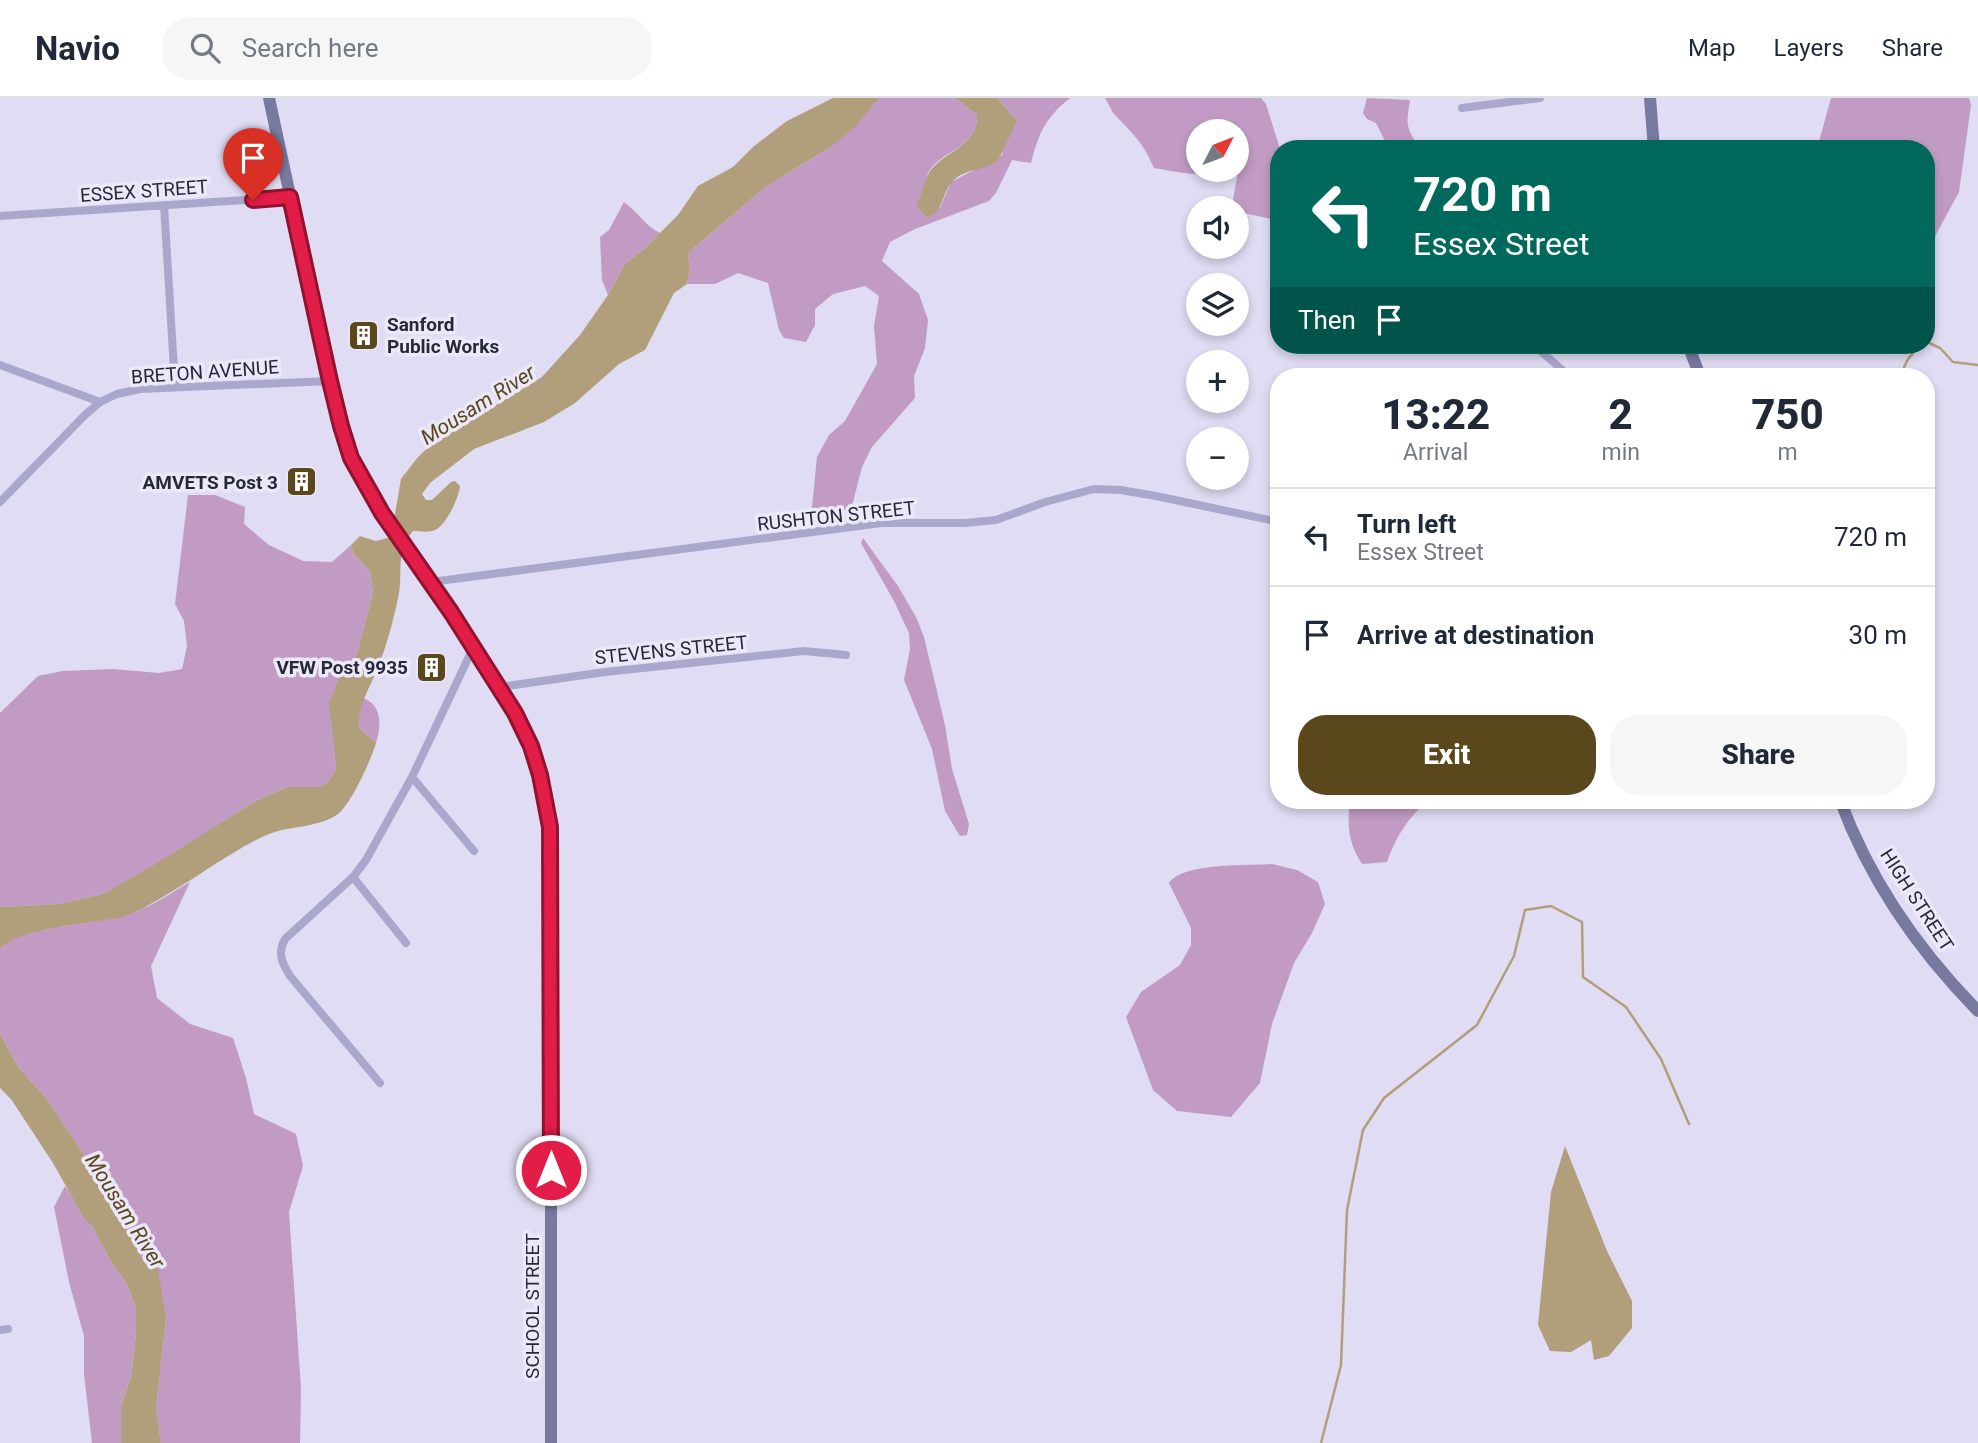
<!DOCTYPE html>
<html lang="en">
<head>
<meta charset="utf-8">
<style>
	:root { --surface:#fff; --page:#f6f6f7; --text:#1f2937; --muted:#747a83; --line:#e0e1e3; --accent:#5b471c }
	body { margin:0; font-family:Roboto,sans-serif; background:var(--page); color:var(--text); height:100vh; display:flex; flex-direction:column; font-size:26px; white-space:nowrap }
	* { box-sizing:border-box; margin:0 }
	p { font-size:23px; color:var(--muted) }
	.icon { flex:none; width:38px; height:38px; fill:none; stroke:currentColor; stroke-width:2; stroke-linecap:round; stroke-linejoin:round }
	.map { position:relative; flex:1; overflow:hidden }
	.details { position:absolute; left:1270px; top:270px; width:665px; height:441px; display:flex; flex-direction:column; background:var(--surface); border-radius:28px; box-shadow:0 4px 10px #0003 }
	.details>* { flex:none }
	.banner { position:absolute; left:1270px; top:42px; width:665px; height:214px; border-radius:28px; box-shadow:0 4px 10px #0003; background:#00695c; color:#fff; overflow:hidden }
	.needle { width:46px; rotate:48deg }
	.fabs { position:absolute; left:1186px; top:21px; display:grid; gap:14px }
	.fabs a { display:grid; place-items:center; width:63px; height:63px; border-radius:50%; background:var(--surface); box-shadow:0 4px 10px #0003; font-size:35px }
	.pin { position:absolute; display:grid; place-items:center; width:60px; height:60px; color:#fff; margin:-72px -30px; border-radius:50% 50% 50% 0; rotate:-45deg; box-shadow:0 0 7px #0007 }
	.pin .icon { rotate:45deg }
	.me { position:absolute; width:77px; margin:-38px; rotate:0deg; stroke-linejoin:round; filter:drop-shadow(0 0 5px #0008) }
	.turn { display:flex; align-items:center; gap:24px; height:147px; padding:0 28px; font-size:32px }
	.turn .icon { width:91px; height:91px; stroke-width:2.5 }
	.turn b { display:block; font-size:49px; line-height:60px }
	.then { display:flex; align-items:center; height:66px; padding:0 28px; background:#0003; gap:14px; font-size:26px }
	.eta { display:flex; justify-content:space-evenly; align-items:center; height:119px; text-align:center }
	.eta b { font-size:42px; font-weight:800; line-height:49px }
	.button { display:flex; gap:14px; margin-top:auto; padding:14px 28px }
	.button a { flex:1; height:80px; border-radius:28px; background:var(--accent); color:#fff; font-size:28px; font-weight:800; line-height:80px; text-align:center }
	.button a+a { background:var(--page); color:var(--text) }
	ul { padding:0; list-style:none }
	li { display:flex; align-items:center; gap:21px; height:98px; padding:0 28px; border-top:2px solid var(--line) }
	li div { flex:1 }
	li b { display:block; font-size:26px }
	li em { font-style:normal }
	header { display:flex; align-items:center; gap:42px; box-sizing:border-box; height:98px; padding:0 35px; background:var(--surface); border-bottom:2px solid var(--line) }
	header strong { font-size:33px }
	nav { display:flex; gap:38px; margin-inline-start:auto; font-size:24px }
	.search { width:490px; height:63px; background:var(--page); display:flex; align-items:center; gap:18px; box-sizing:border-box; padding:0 24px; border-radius:28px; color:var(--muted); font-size:26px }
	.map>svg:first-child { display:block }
	.green { fill:#c19bc3 }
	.water { fill:#b19e7a }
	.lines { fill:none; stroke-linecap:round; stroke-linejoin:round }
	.stream { stroke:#b19e7a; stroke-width:2.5 }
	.street { stroke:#aaa7cc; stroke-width:8 }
	.secondary { stroke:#78799f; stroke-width:12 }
	.route-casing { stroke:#92132f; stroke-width:18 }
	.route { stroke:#e11d48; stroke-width:12 }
	.labels { text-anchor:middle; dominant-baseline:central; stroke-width:7; stroke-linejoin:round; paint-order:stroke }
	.street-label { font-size:19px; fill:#282938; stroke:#ebe8fa }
	.poi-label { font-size:19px; font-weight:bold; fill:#282938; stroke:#ebe8fa; text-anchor:end }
	.water-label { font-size:21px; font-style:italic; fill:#5b471c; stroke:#ebe8fa }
</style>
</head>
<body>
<header>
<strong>Navio</strong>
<div class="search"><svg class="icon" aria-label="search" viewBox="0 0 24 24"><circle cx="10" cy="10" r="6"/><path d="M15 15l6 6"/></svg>Search here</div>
<nav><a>Map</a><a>Layers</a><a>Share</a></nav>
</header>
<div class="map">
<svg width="1978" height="1345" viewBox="0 0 1978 1345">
	<rect width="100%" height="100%" fill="#dfdcf3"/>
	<path class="green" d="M879 0H955L977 17C978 51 942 51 928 75 926 80 925 87 924 92L940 110 951 84 1002 57 1005 44 1017 23 997 0H1070C1045 20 1039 35 1031 65L1012 62 996 95 989 103 915 131 890 144 882 163 919 196 928 222 925 250 914 278 915 300 872 349 862 369 851 412 818 417 814 414 812 409 817 359 829 337 845 323 877 266 874 228 879 198 865 188 833 196 815 211V227L806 244 784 240 779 232 768 185 738 175 715 186H687L690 170 688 155 764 90 830 49Z
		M1105 0H1261L1266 6 1280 51 1279 126 1275 122 1244 115 1233 102 1238 73 1237 33H1199V72H1222C1206 81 1172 73 1154 70 1144 46 1134 37 1117 19 1112 15 1109 6 1105 0Z
		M1367 0 1410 2C1409 12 1405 23 1410 34 1413 41 1416 41 1416 51H1389L1376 25 1367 21 1363 15Z
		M1831 0H1969L1971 7 1959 94 1927 153V51H1817Z
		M624 104C638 114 644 127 660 135L644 151 625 166 608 197 602 182 600 139 609 132Z
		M188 397H215L245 409 244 426 269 447 303 463 332 464 351 447 353 455 370 473 373 495 357 556 339 580 331 622 336 671 328 684 320 689H287L256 703 154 768 103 796 60 806 0 809V615L38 578 63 573 113 571 159 575 182 571 187 548 184 523 175 506Z
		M863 440 898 488 916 519 924 539 945 627 952 671 969 726 967 737 960 738 945 713 932 651 904 582 910 551 909 535 894 503 861 445Z
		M363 600C383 607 381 629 376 645L359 630V617Z
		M1350 702H1428C1408 720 1396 738 1387 764L1362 766C1348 745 1347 727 1350 702Z
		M1272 766 1297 772 1318 784 1325 806 1312 835 1294 865 1272 926 1260 985 1231 1019 1177 1013 1153 992 1126 919 1141 894 1180 867 1191 847V830L1169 785C1184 764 1247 768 1272 766Z
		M190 784 151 868 157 900 190 926 233 940 246 980 254 1016 296 1036 303 1068 289 1114 301 1291 300 1345H161L156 1310 166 1221 127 1129 113 1100 46 1000 19 970 0 936V851C19 828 93 827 123 818 147 812 169 796 190 784Z
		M65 1088 92 1128 110 1162 127 1186 136 1210V1236L131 1279 121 1308V1345H92L84 1276V1238L69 1184 54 1109Z"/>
	<path class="water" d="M833 0H879L855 29 830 49 764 90 688 155 690 170 687 186 674 195 645 252 619 266 575 305 544 324 474 351 430 385 422 396 426 402H432L451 384 455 383 460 388C459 400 446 427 435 432 429 435 420 433 413 433 394 454 404 477 398 500 393 523 387 547 378 569 370 590 358 606 359 630L376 645C371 662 351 706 338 716 317 731 285 727 262 739 227 756 195 781 161 800 149 807 136 815 122 819 93 826 19 829 0 851V809L60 806 103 796 154 767 256 703 287 689H320L328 684 336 671 329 605 339 580 357 556 373 495 370 473 353 455 351 447 360 438 376 443 391 439 401 381 418 359 431 347 542 279 580 237 608 197 625 166 644 151 678 117 698 88 733 69 753 49 787 23Z
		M955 0H997L1017 23C1013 30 1000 61 997 63 985 73 964 70 952 84 941 96 945 113 927 119L917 109C921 99 924 82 930 73 946 52 978 48 977 17Z
		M0 936 19 970 46 1000 113 1100 141 1160 158 1171 166 1221 156 1310 161 1345H121V1308L131 1279 136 1236V1210L127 1186 110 1162 92 1128 84 1120 53 1065 11 1001 0 990Z
		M1565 1048 1607 1153 1632 1203V1230L1609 1258 1594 1262 1591 1242 1571 1254 1550 1253 1538 1227 1551 1094Z"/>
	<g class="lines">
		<path class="stream" d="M1927 244 1940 250 1953 264 1978 267
			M1900 278 1908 261 1920 247
			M1321 1345 1341 1267 1347 1112 1363 1032 1384 1000 1477 927 1514 858 1525 812 1551 808 1582 824 1583 879 1626 909 1661 961 1689 1026"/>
		<path class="street" d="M1462 10 1540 0
			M164 107 175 288
			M0 118 290 99
			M1534 247 1569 278
			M0 267 100 304
			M0 404 85 317 100 304 117 296 140 291 330 283
			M431 484 881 425H965L996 422 1045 404 1094 391 1121 392 1156 398 1279 424
			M500 589 605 574 804 553 846 557
			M412 679 474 753
			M353 779 406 845
			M380 985 290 878C282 865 277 855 285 841L353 779 366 762 412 679 474 548
			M0 1232 8 1231"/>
		<path class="secondary" d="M269 0 330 283 351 360 382 415 474 548 525 634 543 689 550 728 551 772V1345
			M1650 0 1654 51
			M1688 247 1700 278
			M1840 702C1870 783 1918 852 1978 913"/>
	</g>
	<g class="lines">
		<defs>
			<path id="route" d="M253 102 290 99 330 283 341 328 351 360 382 415 451 514 515 615 531 648 540 677 550 729 551 1072"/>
		</defs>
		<use href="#route" class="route-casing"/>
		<use href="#route" class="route"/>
	</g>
	<defs>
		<symbol id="building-square" viewBox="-11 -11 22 22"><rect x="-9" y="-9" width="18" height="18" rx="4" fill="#5b471c" stroke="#ebe8fa"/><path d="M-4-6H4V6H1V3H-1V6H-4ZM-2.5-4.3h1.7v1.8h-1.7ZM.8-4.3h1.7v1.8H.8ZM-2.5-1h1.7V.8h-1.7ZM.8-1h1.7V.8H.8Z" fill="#fff"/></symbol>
	</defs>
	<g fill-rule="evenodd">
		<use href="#building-square" x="346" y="220" width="35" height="35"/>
		<use href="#building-square" x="284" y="366" width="35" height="35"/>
		<use href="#building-square" x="414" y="552" width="35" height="35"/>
	</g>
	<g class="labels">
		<g class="street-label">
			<text transform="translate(144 93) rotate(-4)">ESSEX STREET</text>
			<text transform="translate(205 274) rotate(-4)">BRETON AVENUE</text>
			<text transform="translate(836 418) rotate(-6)">RUSHTON STREET</text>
			<text transform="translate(671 552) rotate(-6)">STEVENS STREET</text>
			<text transform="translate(1917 802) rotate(57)">HIGH STREET</text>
			<text transform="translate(532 1208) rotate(-90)">SCHOOL STREET</text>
		</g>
		<g class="poi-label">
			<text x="387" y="226" text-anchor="start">Sanford<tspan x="387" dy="22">Public Works</tspan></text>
			<text x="278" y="384">AMVETS Post 3</text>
			<text x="408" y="569">VFW Post 9935</text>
		</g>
		<g class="water-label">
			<text transform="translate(478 307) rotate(-32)">Mousam River</text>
			<text transform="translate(125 1113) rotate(58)">Mousam River</text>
		</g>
	</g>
</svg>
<div class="fabs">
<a><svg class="needle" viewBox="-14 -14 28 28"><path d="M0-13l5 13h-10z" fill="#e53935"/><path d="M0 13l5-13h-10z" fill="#747a83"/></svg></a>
<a><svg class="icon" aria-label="sound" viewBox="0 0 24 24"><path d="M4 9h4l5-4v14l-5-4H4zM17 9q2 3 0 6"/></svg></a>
<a><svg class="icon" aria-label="layers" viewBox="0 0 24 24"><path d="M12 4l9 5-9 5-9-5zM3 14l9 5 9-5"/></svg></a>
<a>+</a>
<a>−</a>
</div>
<div class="pin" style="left:253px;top:102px;background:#d93025"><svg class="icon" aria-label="arrive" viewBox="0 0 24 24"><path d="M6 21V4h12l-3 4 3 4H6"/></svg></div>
<svg class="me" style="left:551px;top:1072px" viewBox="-20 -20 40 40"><circle r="17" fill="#e11d48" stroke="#fff" stroke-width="3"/><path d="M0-11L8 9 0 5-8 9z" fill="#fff"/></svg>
<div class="banner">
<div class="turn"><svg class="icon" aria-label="left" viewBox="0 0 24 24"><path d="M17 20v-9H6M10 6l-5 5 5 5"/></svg><div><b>720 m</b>Essex Street</div></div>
<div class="then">Then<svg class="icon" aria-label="arrive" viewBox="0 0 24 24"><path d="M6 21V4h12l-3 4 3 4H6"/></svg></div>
</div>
<section class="details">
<div class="eta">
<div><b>13:22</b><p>Arrival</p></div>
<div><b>2</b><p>min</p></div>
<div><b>750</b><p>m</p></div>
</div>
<ul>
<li><svg class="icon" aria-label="left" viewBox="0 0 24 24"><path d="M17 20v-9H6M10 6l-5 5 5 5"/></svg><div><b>Turn left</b><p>Essex Street</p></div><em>720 m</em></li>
<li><svg class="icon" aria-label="arrive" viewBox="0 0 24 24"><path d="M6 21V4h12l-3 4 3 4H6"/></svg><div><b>Arrive at destination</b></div><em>30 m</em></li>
</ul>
<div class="button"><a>Exit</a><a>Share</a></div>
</section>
</div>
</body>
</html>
